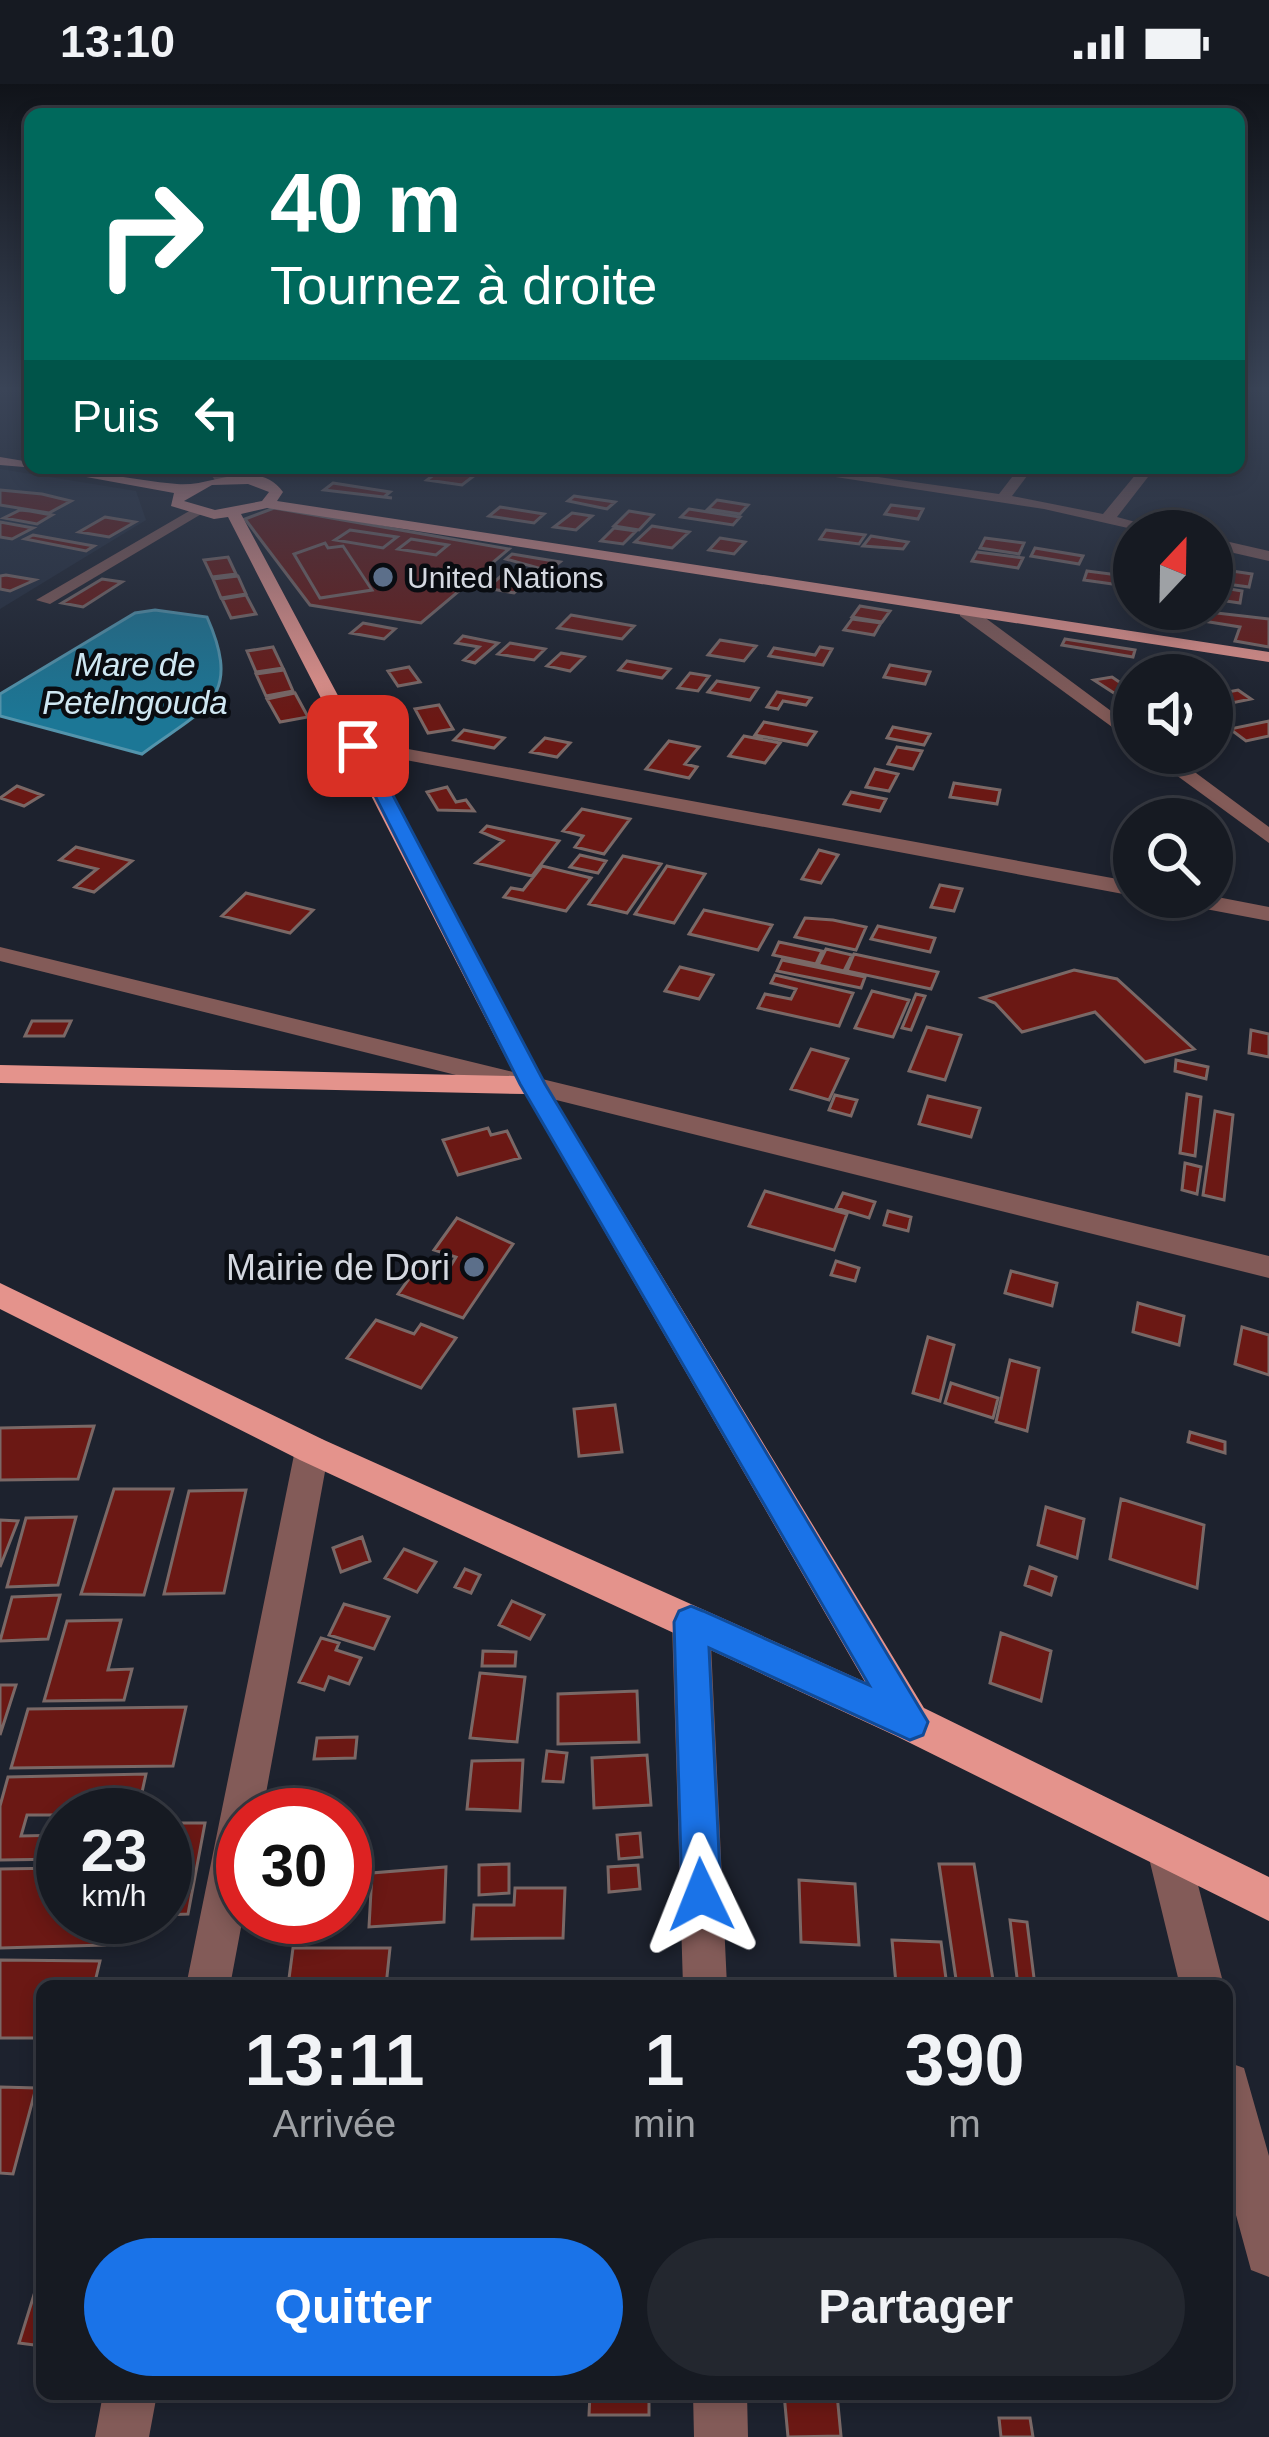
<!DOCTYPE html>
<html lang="fr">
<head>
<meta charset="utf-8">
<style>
	:root { --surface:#161a22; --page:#23272f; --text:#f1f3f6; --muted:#9ea1a5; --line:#353840; --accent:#1a73e8 }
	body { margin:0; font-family:Arial,sans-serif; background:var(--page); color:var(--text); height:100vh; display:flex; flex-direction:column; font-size:45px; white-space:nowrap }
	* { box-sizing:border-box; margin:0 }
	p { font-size:39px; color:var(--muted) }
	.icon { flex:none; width:66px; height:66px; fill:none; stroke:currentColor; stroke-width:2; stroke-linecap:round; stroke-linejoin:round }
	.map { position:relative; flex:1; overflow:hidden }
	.drawer { position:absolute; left:36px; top:1896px; width:1197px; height:420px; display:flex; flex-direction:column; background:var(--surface); border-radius:18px; box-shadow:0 6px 18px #0003,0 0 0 3px var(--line) }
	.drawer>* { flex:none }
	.hud { position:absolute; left:24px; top:24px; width:1221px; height:366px; border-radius:18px; box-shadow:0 6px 18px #0003,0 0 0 3px var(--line); background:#00695c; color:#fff; overflow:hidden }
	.needle { width:78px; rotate:22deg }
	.tools { position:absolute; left:1113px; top:426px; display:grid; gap:24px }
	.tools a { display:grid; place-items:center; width:120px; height:120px; border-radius:50%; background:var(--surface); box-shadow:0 6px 18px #0003,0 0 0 3px var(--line); font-size:60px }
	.speed { position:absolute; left:36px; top:1704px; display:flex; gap:24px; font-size:60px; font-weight:700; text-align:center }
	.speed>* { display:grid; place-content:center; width:156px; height:156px; border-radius:50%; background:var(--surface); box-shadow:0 6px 18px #0003,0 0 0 3px var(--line); line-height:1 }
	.speed small { font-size:30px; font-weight:400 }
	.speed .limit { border:18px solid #d22; background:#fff; color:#111 }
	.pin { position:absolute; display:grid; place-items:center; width:102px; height:102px; color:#fff; margin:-51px; border-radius:24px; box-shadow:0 6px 18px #0006 }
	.me { position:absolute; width:132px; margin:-66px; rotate:358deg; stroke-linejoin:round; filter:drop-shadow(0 0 9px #0008) }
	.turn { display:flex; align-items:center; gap:42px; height:252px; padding:0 48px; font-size:54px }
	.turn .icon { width:156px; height:156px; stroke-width:2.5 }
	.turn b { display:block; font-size:84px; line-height:102px }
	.then { display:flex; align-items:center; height:114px; padding:0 48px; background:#0003; gap:24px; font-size:45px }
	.eta { display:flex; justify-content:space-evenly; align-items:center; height:204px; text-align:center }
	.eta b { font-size:72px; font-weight:600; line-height:84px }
	.primary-button { display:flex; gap:24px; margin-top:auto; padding:24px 48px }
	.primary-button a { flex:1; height:138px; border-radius:72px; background:var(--accent); color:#fff; font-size:48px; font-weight:600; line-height:138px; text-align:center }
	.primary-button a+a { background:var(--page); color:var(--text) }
	.status { display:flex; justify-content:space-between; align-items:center; height:84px; padding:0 60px; background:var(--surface); direction:ltr }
	.status svg { height:33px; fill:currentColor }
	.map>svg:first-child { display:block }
	.built { fill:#252d3d }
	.water { fill:#1c7796; stroke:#5394ac; stroke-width:3 }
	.building { fill:#6b1814; stroke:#7a6866; stroke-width:3 }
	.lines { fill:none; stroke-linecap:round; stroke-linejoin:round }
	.minor { fill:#835b58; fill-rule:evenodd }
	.major { fill:#e4938c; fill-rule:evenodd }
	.route { fill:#1a73e8; stroke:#114b97; stroke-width:3 }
	.service-dot { fill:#5c6f8a; stroke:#090c11; stroke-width:4.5 }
	.labels { text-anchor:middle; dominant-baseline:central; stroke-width:9; stroke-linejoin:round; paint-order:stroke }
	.far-poi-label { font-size:30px; fill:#d4d8e0; stroke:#090c11; text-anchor:start }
	.far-water-label { font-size:33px; font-style:italic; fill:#cfe7f2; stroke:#090c11 }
	.poi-label { font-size:36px; fill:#d4d8e0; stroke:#090c11; text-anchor:end }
</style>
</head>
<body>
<div class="status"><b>13:10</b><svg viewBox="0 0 49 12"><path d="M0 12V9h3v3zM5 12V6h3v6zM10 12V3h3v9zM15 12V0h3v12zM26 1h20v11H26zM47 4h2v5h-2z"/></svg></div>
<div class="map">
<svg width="1269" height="2353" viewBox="0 0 1269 2353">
	<rect width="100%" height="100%" fill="#1d222e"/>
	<path class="built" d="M0 385 136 407 146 436 0 525Z"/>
	<path class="water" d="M155 526 207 533C244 617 203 624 142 670L0 632V610L135 529Z"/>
	<path class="building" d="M440 386 475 391 462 401 427 396Z
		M333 399 390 408 384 413 392 414 324 406Z
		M0 406 42 410 71 417 49 429 0 421Z
		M574 412 615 418 607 425 568 417Z
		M717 416 748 421 740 430 708 425Z
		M891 421 923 425 918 435 885 430Z
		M500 423 544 430 534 439 489 432Z
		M274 424 509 465 421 539 310 521 245 435Z
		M689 425 740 433 733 441 681 433Z
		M20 426 30 427 52 431 37 440 4 434Z
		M629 427 653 431 639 446 614 442Z
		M572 429 592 432 576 446 554 443Z
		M105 433 135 438 109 453 79 448Z
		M0 438 33 444 12 455 0 453Z
		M652 442 689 448 672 464 635 458Z
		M614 444 636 447 623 460 601 457Z
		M350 446 397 453 383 464 335 456Z
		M826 446 865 451 859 460 820 455Z
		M33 451 94 462 86 467 25 455Z
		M871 452 908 458 903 465 863 462Z
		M720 454 745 458 734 470 709 466Z
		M985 454 1024 459 1019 470 980 464Z
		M411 455 448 461 436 471 398 465Z
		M325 459 328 464 343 462 372 506 320 514 294 470Z
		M1035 464 1083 472 1079 480 1031 472Z
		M977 468 1023 474 1018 484 972 477Z
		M512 470 560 478 549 487 506 475Z
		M228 473 236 490 212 493 204 476Z
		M1212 484 1252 490 1249 503 1212 498Z
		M1087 487 1134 493V503L1084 496Z
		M0 492 6 491 35 496 10 507 0 505Z
		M238 492 246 510 221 514 213 495Z
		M501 492 528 497 514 509 487 504Z
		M102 495 122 498 83 523 62 519Z
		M1212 502 1242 507 1240 519 1212 515Z
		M246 511 256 530 231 534 222 515Z
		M860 522 890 527 882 538 852 533Z
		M1182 525 1269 535V563L1235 557 1240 543 1179 533Z
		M571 531 634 542 622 555 558 544Z
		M852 535 881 539 874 551 844 546Z
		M363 539 395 545 384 555 351 549Z
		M463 552 498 559 475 579 464 576 479 563 456 559Z
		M1065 555 1135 566 1133 573 1062 561Z
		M720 556 756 562 744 577 708 571Z
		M510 559 545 565 534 576 498 570Z
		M273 563 283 584 256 588 247 567Z
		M820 563 832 565 823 581 769 572 774 564 815 571Z
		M561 569 584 573 570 587 547 582Z
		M627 577 670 585 662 594 619 586Z
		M890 581 930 588 925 600 884 593Z
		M409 583 420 598 398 602 388 587Z
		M284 586 293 607 266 612 256 590Z
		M690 589 709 592 698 607 678 604Z
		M1112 593 1134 608V622L1094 596Z
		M717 597 758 604 750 616 708 608Z
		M1238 606 1251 615 1212 623V611Z
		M777 608 811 614 806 621 783 617 778 625 767 623Z
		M295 609 308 633 280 638 267 615Z
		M439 621 453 645 428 649 415 625Z
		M1269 637V652L1246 657 1230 645Z
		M764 638 816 648 807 661 755 651Z
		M893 643 930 650 924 661 887 654Z
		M464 646 504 654 494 664 454 656Z
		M744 652 780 659 765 679 729 672Z
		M545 654 570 659 557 673 531 668Z
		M669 657 699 663 685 680 697 683 689 694 646 685Z
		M897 663 922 667 913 685 888 680Z
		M875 685 898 690 889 707 866 703Z
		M954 699 1000 706 997 720 950 713Z
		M17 702 42 711 24 722 0 714Z
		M447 703 456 718 466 716 474 727 438 726 427 708Z
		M851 708 886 715 880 727 844 720Z
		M582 725 630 735 604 770 575 763 583 752 563 747Z
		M487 742 559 757 532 792 476 779 503 757 481 748Z
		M76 763 132 777 94 808 75 803 97 785 60 776Z
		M819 766 838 771 821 799 802 795Z
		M580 771 606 777 598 789 570 783Z
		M623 772 661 780 627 829 589 820Z
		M542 782 591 794 566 827 504 813 511 804 523 806Z
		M667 782 705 790 674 839 635 830Z
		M940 801 962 805 954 827 931 823Z
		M246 809 313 826 290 849 222 832Z
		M704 826 772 841 758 866 689 850Z
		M805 834 833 836 866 843 856 866 795 853Z
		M878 842 935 854 930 868 871 855Z
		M779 858 822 867 816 880 773 871Z
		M826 865 852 871 844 887 818 881Z
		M854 870 938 888 931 905 847 887Z
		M782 876 865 893 861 904 777 887Z
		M680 883 713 891 699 915 665 907Z
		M1074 886 1117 895 1194 965 1145 978 1095 928 1022 948 995 919 982 914Z
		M775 891 853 909 839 942 758 924 765 910 791 915 796 905 771 899Z
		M872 907 909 916 893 953 855 944Z
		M916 910 925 912 911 946 902 944Z
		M32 937H71L64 952H25Z
		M927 943 961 951 945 996 909 987Z
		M1251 946 1269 950V973L1249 969Z
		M811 965 848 975 829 1016 791 1005Z
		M1176 976 1208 983 1206 995 1175 987Z
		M1187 1010 1201 1013 1195 1072 1180 1069Z
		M835 1011 857 1016 851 1032 829 1026Z
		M928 1012 980 1024 971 1053 919 1040Z
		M1215 1027 1233 1031 1224 1116 1203 1111Z
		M488 1044 491 1051 507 1047 520 1074 458 1091 443 1056Z
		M1185 1079 1201 1083 1197 1110 1182 1106Z
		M765 1107 847 1130 834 1166 749 1142Z
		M843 1109 875 1118 869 1134 836 1124Z
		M888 1127 911 1133 908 1147 884 1141Z
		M457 1134 513 1160 463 1234 398 1210 421 1178 447 1188 456 1173 434 1166Z
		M836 1177 859 1184 855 1197 831 1191Z
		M1011 1187 1057 1199 1052 1222 1005 1209Z
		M1138 1219 1184 1232 1179 1261 1133 1248Z
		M376 1236 414 1250 421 1240 456 1254 421 1304 347 1274Z
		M1242 1243 1269 1251V1291L1235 1280Z
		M928 1253 954 1261 940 1317 913 1309Z
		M1010 1276 1039 1284 1027 1347 996 1338Z
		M951 1299 998 1314 993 1334 945 1319Z
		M615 1321 622 1368 579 1372 574 1325Z
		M94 1342 78 1395 0 1396V1344Z
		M1190 1348 1225 1358V1369L1188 1358Z
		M114 1405H173L144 1511 81 1510Z
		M246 1406 224 1509 164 1510 189 1407Z
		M1121 1415 1204 1441 1197 1504 1110 1475Z
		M1046 1423 1084 1435 1077 1474 1038 1461Z
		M76 1433 58 1501 7 1503 26 1434Z
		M0 1436 18 1437 0 1483Z
		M362 1453 370 1477 341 1488 333 1464Z
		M404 1465 436 1478 417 1508 385 1494Z
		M1030 1483 1056 1493 1051 1511 1025 1501Z
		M465 1485 480 1491 471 1509 455 1503Z
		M60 1511 48 1555 0 1557 12 1513Z
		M512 1517 544 1531 530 1555 499 1541Z
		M344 1520 389 1533 374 1565 329 1551Z
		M121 1536 108 1586 132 1585 124 1616 44 1617 67 1537Z
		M1001 1549 1051 1567 1041 1617 990 1599Z
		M321 1554 339 1559 336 1566 361 1574 349 1600 329 1593 324 1606 299 1598Z
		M483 1567 516 1568 515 1582H482Z
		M480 1589 525 1593 517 1658 470 1654Z
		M0 1601H16L0 1651Z
		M637 1607 639 1658 558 1660V1610Z
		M186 1623 173 1682 11 1684 28 1625Z
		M357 1653 355 1674 314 1675 317 1654Z
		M547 1667 567 1669 563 1698 543 1697Z
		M647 1671 651 1721 594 1724 592 1674Z
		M523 1676 520 1727 467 1725 472 1677Z
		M146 1690 137 1731H27L21 1752 63 1751V1775L0 1776V1722L8 1693Z
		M165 1739H205L188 1830 165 1831Z
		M640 1749 642 1773 619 1775 617 1751Z
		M509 1780V1809L479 1811V1781Z
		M939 1780H974L994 1902H957Z
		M638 1781 640 1805 609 1808 608 1783Z
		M446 1783 444 1838 369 1843 372 1789Z
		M63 1784V1833H111L105 1861 0 1864V1785Z
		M799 1796 855 1800 859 1861 801 1858Z
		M515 1804H565L563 1854 472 1855 474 1821H514Z
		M1010 1836 1027 1838 1035 1902H1018Z
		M892 1856 941 1858 947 1902 896 1900Z
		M293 1864H390L386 1902H288Z
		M0 1876 100 1877 94 1902H42V1954H0Z
		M0 2003 36 2004 13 2090 0 2089Z
		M42 2185V2262L19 2259Z
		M590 2310H649V2331H589Z
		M784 2310H837L841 2352 788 2353Z
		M999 2334H1030L1033 2353H1001Z"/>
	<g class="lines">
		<path class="minor" d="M206 384H220L229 396 217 399Z
			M259 384H275L255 399H245V393Z
			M777 384H814L999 410 1019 384H1033L1012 412 1103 430 1141 384H1155L1117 433 1169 447H1141L1044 425Z
			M191 426 203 429 50 520 36 516Z
			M1212 454 1269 467V477L1212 464Z
			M960 524H972L1134 644V659L960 532Z
			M359 656 1134 798V812L352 666 349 662Z
			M1146 669H1169L1269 743V759Z
			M1212 812 1269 823V837L1179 820 1168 813Z
			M0 863 1269 1172V1194L0 877Z
			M312 1352 324 1356 329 1366 262 1731H243V1833L230 1902H186L295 1366 300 1356Z
			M691 1521 704 1527 710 1539 727 1902H683L672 1539 678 1527Z
			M1168 1745 1183 1751 1189 1766 1224 1902H1180L1147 1766 1153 1751Z
			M1227 1978 1244 1984 1269 2072V2193L1251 2186 1227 2098Z
			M103 2310H157L149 2353H95Z
			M693 2310H747L748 2353H694Z"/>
		<path class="major" d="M0 373 30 378V384H36L0 381Z
			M37 384C85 384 130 396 177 400 210 404 256 372 283 408L277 417 1269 568V578L267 424 241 430 546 1001 924 1624 1269 1793V1837L896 1652 300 1376 0 1225V1199L324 1356 865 1598 525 1010 0 999V981L515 992 228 433 214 435 171 422 174 409ZM248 400 269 408 262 417 215 426 184 417 212 401Z"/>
	</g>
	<linearGradient id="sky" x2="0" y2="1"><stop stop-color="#101319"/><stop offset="0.48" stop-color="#3a4457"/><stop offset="1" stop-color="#3a4457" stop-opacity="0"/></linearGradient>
	<rect width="1269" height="635" fill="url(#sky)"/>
	<path class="route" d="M358 657 367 662 545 1000 928 1638 923 1651 910 1656 709 1564 721 1811 715 1825 701 1831 687 1825 682 1811 674 1538 679 1527 691 1522 703 1527 869 1601 520 1000 350 662Z"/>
	<g class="service-dot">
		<circle cx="383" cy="493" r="12"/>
		<circle cx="474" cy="1183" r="12"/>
	</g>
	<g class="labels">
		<g class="far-poi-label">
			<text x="407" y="493">United Nations</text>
		</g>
		<g class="far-water-label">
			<text x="135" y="580">Mare de<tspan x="135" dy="38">Petelngouda</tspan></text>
		</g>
		<g class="poi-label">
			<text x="450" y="1183">Mairie de Dori</text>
		</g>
	</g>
</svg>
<div class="tools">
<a><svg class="needle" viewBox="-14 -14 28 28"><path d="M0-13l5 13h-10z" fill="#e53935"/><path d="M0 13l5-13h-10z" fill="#9ea1a5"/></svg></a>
<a><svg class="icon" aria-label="sound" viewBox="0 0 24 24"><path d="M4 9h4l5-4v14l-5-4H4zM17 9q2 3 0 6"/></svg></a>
<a><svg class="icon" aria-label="search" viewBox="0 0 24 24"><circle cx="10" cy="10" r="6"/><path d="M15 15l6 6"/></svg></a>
</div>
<div class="speed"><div>23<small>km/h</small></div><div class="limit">30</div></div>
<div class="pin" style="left:358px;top:662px;background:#d93025"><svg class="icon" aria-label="arrive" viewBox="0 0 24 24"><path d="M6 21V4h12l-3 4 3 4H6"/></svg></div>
<svg class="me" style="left:701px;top:1811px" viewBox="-20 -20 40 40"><path d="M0-17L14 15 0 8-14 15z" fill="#1a73e8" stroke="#fff" stroke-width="4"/></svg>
<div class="hud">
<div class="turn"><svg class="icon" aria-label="right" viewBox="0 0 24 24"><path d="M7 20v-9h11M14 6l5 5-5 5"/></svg><div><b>40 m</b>Tournez à droite</div></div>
<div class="then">Puis<svg class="icon" aria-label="left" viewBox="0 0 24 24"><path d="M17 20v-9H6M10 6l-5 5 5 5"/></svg></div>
</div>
<section class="drawer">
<div class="eta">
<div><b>13:11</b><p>Arrivée</p></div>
<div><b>1</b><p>min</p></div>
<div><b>390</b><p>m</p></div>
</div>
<div class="primary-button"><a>Quitter</a><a>Partager</a></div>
</section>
</div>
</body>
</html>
